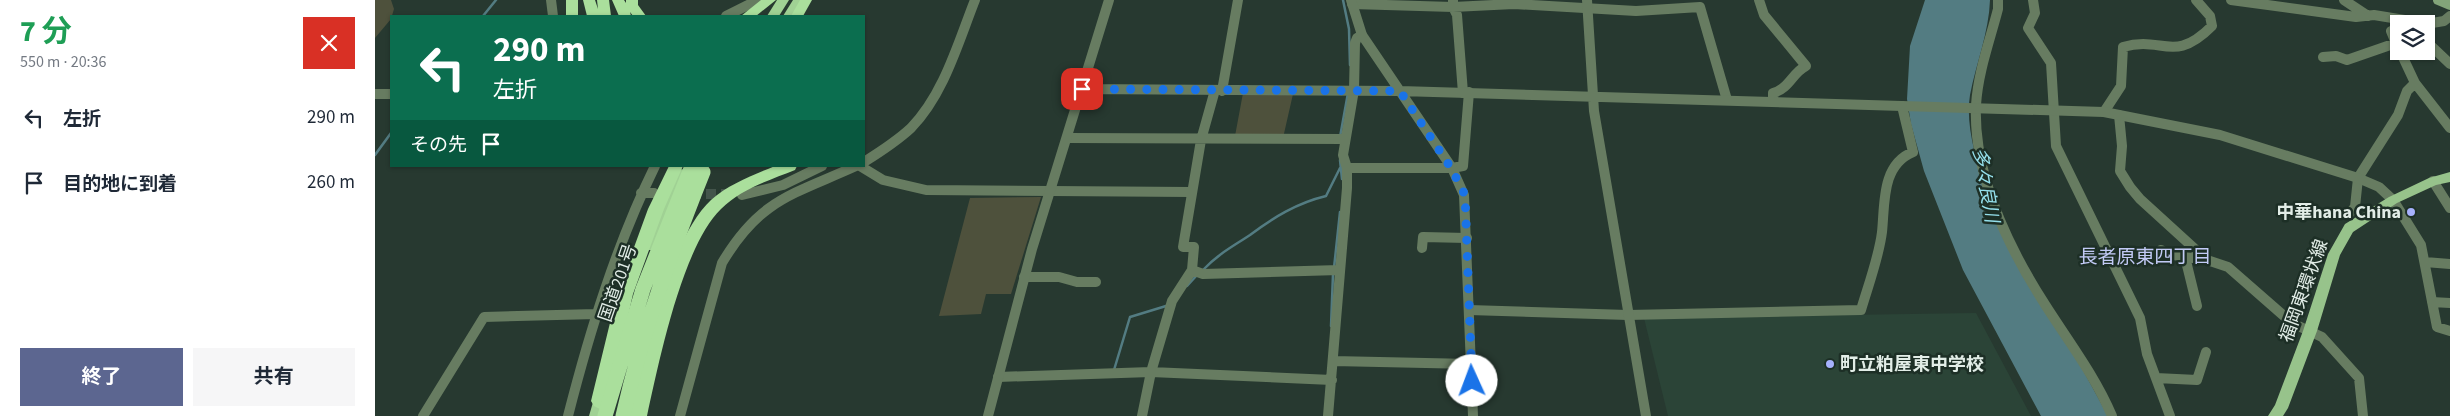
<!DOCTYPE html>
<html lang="ja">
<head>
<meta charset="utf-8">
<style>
	:root { --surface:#fff; --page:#f6f6f7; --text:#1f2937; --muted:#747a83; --accent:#5c6690 }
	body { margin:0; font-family:"Source Sans 3","Noto Sans JP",sans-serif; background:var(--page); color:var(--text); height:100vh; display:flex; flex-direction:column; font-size:19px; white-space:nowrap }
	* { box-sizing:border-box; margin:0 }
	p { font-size:16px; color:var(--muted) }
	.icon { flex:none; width:28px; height:28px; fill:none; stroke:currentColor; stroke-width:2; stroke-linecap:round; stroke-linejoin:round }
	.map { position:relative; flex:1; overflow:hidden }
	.panel { display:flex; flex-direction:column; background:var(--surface); width:375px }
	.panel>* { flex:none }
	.guide { position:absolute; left:15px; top:15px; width:475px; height:152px; border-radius:0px; box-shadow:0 1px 4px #0004; background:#0b6e4f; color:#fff; overflow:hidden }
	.controls { position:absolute; left:2015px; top:15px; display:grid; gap:10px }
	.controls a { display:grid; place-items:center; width:45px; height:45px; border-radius:0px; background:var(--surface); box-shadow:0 1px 4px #0004; font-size:25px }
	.pin { position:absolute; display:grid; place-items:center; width:42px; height:42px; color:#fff; margin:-21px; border-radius:10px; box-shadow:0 2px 8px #0006 }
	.me { position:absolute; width:55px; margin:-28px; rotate:358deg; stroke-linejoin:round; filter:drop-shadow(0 0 4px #0008) }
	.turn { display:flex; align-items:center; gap:18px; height:105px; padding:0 20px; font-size:22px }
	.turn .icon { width:65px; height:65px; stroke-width:2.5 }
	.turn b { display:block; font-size:35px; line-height:42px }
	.then { display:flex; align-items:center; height:48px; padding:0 20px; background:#0003; gap:10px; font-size:19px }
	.round { display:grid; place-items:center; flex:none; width:52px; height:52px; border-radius:0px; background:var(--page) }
	.summary { display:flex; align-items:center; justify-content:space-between; height:85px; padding:0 20px }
	h1 { font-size:30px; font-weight:700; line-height:38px; color:#1e9e55 }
	.cta { display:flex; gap:10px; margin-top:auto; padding:10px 20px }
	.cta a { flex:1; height:58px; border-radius:0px; background:var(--accent); color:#fff; font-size:20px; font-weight:700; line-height:58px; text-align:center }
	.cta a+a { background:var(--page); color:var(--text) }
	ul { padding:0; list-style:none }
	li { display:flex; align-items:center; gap:15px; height:65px; padding:0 20px }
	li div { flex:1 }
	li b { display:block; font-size:19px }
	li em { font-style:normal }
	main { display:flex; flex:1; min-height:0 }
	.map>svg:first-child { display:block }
	.built { fill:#2b4437 }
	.green { fill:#4e513c }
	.water { fill:#537c82 }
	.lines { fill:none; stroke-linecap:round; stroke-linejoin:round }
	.stream { stroke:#537c82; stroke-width:2.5 }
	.minor-tunnel { stroke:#43544b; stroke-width:10; stroke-dasharray:10 5; stroke-linecap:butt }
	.minor { stroke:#677c61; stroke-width:10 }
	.tertiary { stroke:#677c61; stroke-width:10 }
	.secondary { stroke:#82a479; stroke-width:10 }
	.primary { fill:#97c38b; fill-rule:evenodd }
	.trunk { fill:#a0d194; fill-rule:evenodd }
	.motorway { fill:#aadf9c; fill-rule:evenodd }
	.motorway-bridge { stroke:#aadf9c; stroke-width:15 }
	.route { stroke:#1a73e8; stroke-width:9; stroke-dasharray:0 16.2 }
	.poi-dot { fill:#a6b1fc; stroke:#1d2f26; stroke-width:2 }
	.labels { text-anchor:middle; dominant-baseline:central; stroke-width:5; stroke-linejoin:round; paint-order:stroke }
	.poi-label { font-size:18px; font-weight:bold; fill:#e2ede7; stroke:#1d2f26; text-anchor:end }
	.street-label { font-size:18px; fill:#e2ede7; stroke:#1d2f26 }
	.water-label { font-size:19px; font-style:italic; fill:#94dfeb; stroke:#1d2f26 }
	.neighbourhood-label { font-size:19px; fill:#c2caf5; stroke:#1d2f26 }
</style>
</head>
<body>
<main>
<section class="panel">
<div class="summary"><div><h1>7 分</h1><p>550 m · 20:36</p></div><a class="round" style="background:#d93025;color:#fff"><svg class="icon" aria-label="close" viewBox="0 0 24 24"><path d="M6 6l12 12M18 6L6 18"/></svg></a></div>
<ul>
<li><svg class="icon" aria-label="left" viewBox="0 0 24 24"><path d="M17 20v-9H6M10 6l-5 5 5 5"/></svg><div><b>左折</b></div><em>290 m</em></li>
<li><svg class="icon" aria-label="arrive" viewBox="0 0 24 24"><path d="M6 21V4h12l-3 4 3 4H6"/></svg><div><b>目的地に到着</b></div><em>260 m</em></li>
</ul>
<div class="cta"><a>終了</a><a>共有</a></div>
</section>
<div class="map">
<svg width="2075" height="416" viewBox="0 0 2075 416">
	<rect width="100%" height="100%" fill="#273930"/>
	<path class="built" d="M1601 313 1656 416H1293L1269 318Z"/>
	<path class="green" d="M0 0H16L19 9 16 19 0 38Z
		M868 93 918 94 908 138 860 136Z
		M666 197 636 294H611L606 314 564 316 595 198Z"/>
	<path class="water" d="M1550 0H1615C1614 32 1601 64 1595 95 1590 125 1602 159 1608 187L1733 416H1666L1588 270 1549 171 1536 124 1532 99 1535 46Z"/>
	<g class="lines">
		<path class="stream" d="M968 0 974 29 975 65
			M108 16 121 0
			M965 137 973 93
			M0 155 16 133
			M965 160 967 179
			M959 268 965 212
			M828 270C843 254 857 247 875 235 899 217 922 203 951 196L965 168
			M812 286 822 275
			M956 326 958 274
			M739 370 755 317 791 306"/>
		<path class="minor-tunnel" d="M316 194H356"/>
		<path class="minor" d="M176 0 178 16
			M1078 0V7L1082 15 1088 93
			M1384 0 1389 15 1431 66C1417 73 1415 88 1398 93V101
			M1623 0V9C1615 40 1603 72 1601 105 1598 176 1633 247 1671 306 1694 342 1720 376 1737 416
			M1658 0 1660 13 1653 28 1676 63 1681 146 1765 318 1772 354 1795 416
			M1856 0 1981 17 1999 15 2054 24
			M1969 0 1993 16
			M977 4 1078 7 1139 4 1261 11 1325 7 1352 100
			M351 16 383 0
			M2051 24 2069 21 2075 16
			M2051 41 2075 64
			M2023 48 2016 31 2024 29
			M2025 51 2040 83 2075 128
			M1948 57 1961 56 1972 60 2021 43
			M847 91 863 0
			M0 94H16
			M1729 112 1746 86 1748 47C1788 35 1798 65 1837 26L1835 16 1821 0
			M1744 115 1747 146 1745 171 1755 187 1765 199 1832 260 1853 267 1917 323 1947 337 1984 378 1988 416
			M692 138 970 139
			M485 166 508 180 551 190 816 192
			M972 168H1077L1088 166 1094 92
			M2058 181 2075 208
			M266 193H279
			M367 195 408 185 447 166
			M2018 200 2046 245 2062 327 2075 331
			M1973 215 1980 207 1983 178 2023 115 2032 91 2040 83
			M1047 248 1048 237 1092 238
			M1786 250 1792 254 1832 260
			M1810 257 1822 306
			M2050 262 2075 264
			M817 270 828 274 964 270
			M649 277H684L702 282H721
			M2057 302 2075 303
			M1094 310 1253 315 1486 310C1493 286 1504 257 1507 232 1510 204 1506 165 1538 152L1527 106
			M958 361 1097 364
			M623 377 776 372 957 380
			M1781 378 1822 380 1831 352
			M48 416 109 317 221 314
			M193 416C215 330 241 246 280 166
			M767 416 776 372 797 301 817 270 819 247H808L826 140 840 90
			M953 416 972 188V168L968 155 979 90 980 43 982 38 987 35"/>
		<path class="tertiary" d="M976 0 987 35 1077 168 1089 195 1098 416
			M1212 0 1219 111 1271 416
			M707 89 1025 91 1729 112 1845 135 1983 178 2004 187 2018 200
			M489 162C505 152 522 141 536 128 569 94 583 43 600 0
			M305 416 347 263C385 199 417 195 481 166
			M613 416 657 249 734 0"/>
		<path class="secondary" d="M2063 0 2075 5"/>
		<path class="primary" d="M2075 172V182L2061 185 2022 203 1978 232 1965 255 1942 331 1913 408 1908 416H1893L1900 405 1928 331 1953 254 1970 224 2014 197 2054 178Z"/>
		<path class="trunk" d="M402 0H414L404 16H392Z
			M418 0H430L420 16H408Z
			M307 169 314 174 282 246 280 250H270L268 246 300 174Z
			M228 383 233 385 236 390 230 416H214L223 385Z"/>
		<path class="motorway" d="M191 0H203V16H191Z
			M208 0H220L223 9 222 0H234L236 16H212Z
			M237 0H249L251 3V0H263V5L271 16H258L255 12 256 16H244Z
			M386 0H401L381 16H366Z
			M425 0H437L428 16H416Z
			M294 166H308L289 209 258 294 234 401 231 406 225 409 219 406 216 401 242 294 273 209Z
			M400 166H422L420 170C395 180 366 189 346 209 307 247 284 362 272 416H254C267 360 294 239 336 200 354 184 378 175 400 166Z"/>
		<path class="motorway-bridge" d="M230 416 268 289 317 166
			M248 416C267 332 296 252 328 172"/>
	</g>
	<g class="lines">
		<path class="route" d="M707 89 1025 91 1076 168 1090 195 1097 381"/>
	</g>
	<g class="poi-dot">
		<circle cx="2036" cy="212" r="5"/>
		<circle cx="1455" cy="364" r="5"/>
	</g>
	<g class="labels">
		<g class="poi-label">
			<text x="2026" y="212">中華hana China</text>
			<text x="1465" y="364" text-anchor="start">町立粕屋東中学校</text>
		</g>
		<g class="street-label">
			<text transform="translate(243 283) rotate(-71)">国道201号</text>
			<text transform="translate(1929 291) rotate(-70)">福岡東環状線</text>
		</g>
		<g class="water-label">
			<text transform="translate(1610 185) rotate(80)">多々良川</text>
		</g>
		<g class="neighbourhood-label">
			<text x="1770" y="257">長者原東四丁目</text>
		</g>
	</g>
</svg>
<div class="controls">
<a><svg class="icon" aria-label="layers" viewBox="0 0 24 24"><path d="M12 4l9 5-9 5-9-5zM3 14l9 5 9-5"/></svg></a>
</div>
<div class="pin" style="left:707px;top:89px;background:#d93025"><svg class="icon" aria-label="arrive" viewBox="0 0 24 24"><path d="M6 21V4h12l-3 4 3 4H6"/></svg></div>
<svg class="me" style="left:1097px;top:381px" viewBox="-20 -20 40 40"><circle r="19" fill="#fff"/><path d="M0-13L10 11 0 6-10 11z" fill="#1a73e8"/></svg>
<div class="guide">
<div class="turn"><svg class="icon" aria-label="left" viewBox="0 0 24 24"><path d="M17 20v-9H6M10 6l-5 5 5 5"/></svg><div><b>290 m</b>左折</div></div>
<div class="then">その先<svg class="icon" aria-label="arrive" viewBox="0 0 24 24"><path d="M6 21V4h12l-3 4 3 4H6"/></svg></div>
</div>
</div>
</main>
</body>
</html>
